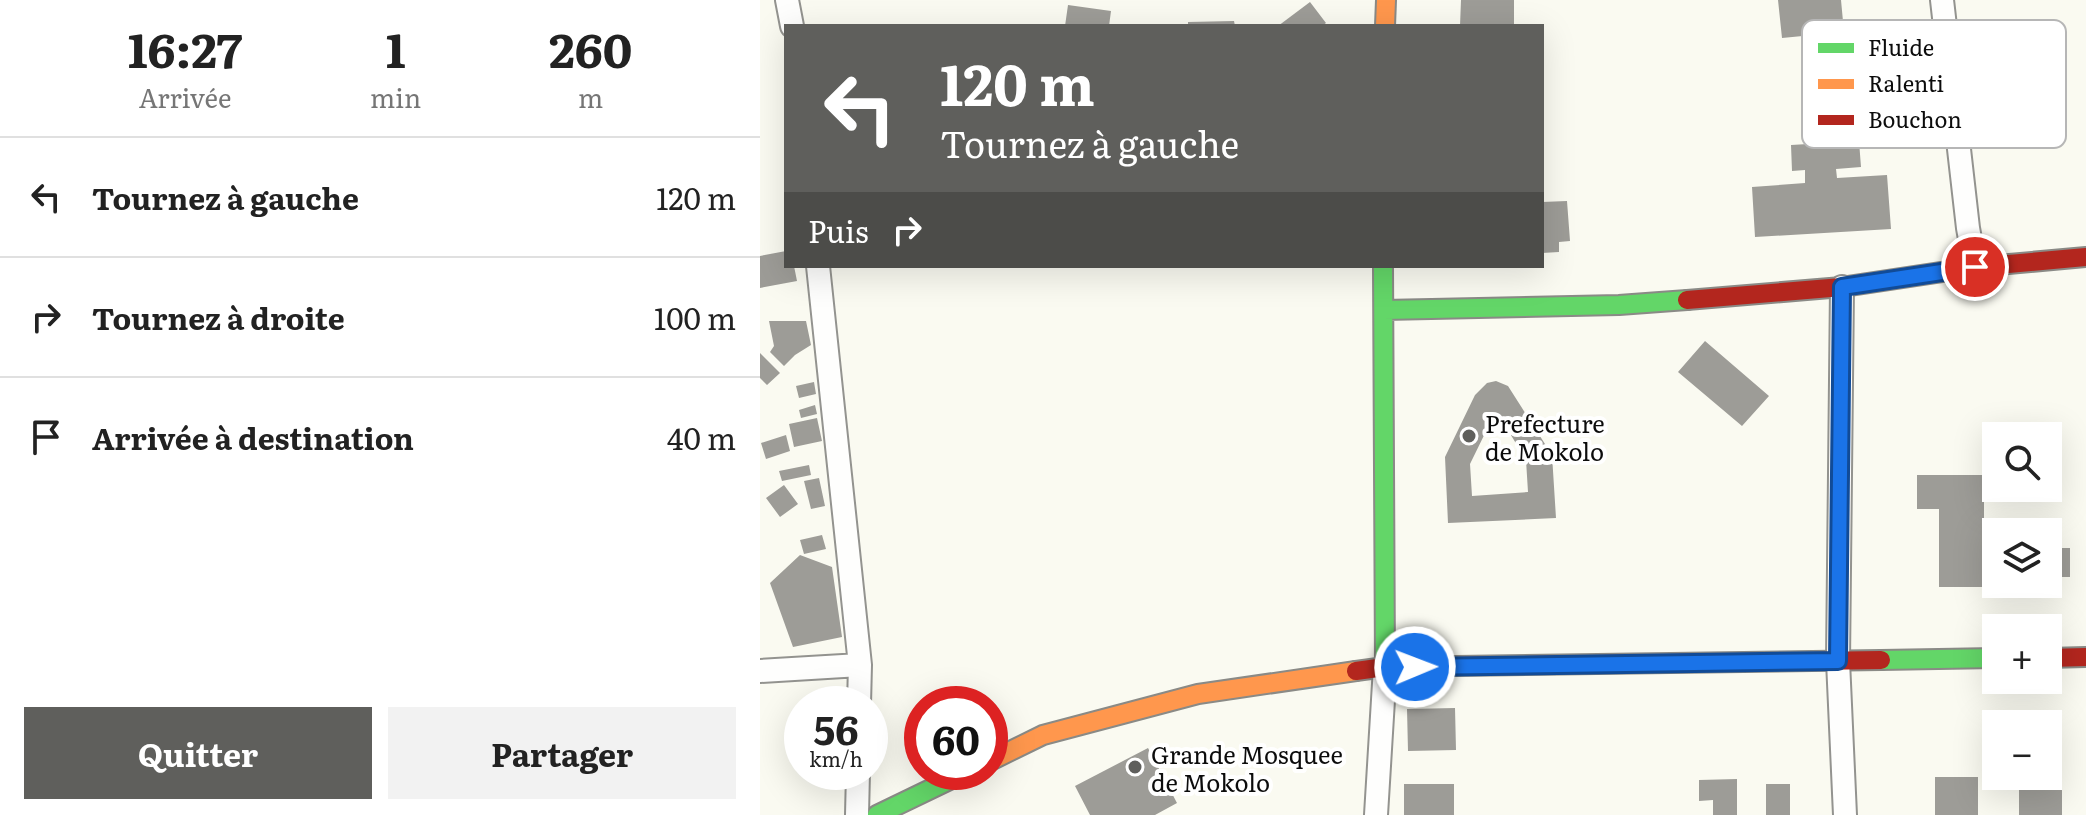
<!DOCTYPE html>
<html lang="fr">
<head>
<meta charset="utf-8">
<style>
	:root { --surface:#fff; --page:#f2f2f2; --text:#222; --muted:#767676; --line:#e0e0e0; --accent:#5f5f5c }
	body { margin:0; font-family:Literata,serif; background:var(--page); color:var(--text); height:100vh; display:flex; flex-direction:column; font-size:30px; white-space:nowrap }
	* { box-sizing:border-box; margin:0 }
	p { font-size:26px; color:var(--muted) }
	.icon { flex:none; width:44px; height:44px; fill:none; stroke:currentColor; stroke-width:2; stroke-linecap:round; stroke-linejoin:round }
	.map { position:relative; flex:1; overflow:hidden }
	.drawer { display:flex; flex-direction:column; background:var(--surface); width:760px }
	.drawer>* { flex:none }
	.guide { position:absolute; left:24px; top:24px; width:760px; height:244px; border-radius:0px; box-shadow:0 8px 32px #0002; background:#5f5f5c; color:#fff; overflow:hidden }
	.controls { position:absolute; left:1222px; top:422px; display:grid; gap:16px }
	.controls a { display:grid; place-items:center; width:80px; height:80px; border-radius:0px; background:var(--surface); box-shadow:0 8px 32px #0002; font-size:40px }
	.speed { position:absolute; left:24px; top:686px; display:flex; gap:16px; font-size:40px; font-weight:700; text-align:center }
	.speed>* { display:grid; place-content:center; width:104px; height:104px; border-radius:50%; background:var(--surface); box-shadow:0 8px 32px #0002; line-height:1 }
	.speed small { font-size:20px; font-weight:400 }
	.speed .limit { border:12px solid #d22; background:#fff; color:#111 }
	.pin { position:absolute; display:grid; place-items:center; width:68px; height:68px; color:#fff; margin:-34px; border:4px solid #fff; border-radius:50%; box-shadow:0 2px 8px #0007 }
	.me { position:absolute; width:88px; margin:-44px; rotate:89deg; stroke-linejoin:round; filter:drop-shadow(0 0 6px #0008) }
	.turn { display:flex; align-items:center; gap:28px; height:168px; padding:0 24px; font-size:36px }
	.turn .icon { width:104px; height:104px; stroke-width:2.5 }
	.turn b { display:block; font-size:56px; line-height:68px }
	.then { display:flex; align-items:center; height:76px; padding:0 24px; background:#0003; gap:16px; font-size:30px }
	.eta { display:flex; justify-content:space-evenly; align-items:center; height:136px; text-align:center }
	.eta b { font-size:48px; font-weight:700; line-height:56px }
	.cta { display:flex; gap:16px; margin-top:auto; padding:16px 24px }
	.cta a { flex:1; height:92px; border-radius:0px; background:var(--accent); color:#fff; font-size:32px; font-weight:700; line-height:92px; text-align:center }
	.cta a+a { background:var(--page); color:var(--text) }
	ul { padding:0; list-style:none }
	li { display:flex; align-items:center; gap:24px; height:120px; padding:0 24px; border-top:2px solid var(--line) }
	li div { flex:1 }
	li b { display:block; font-size:30px }
	li em { font-style:normal }
	main { display:flex; flex:1; min-height:0 }
	.map>svg:first-child { display:block }
	.building { fill:#9d9c97; fill-rule:evenodd }
	.lines { fill:none; stroke-linecap:round; stroke-linejoin:round }
	.street-casing { stroke:#93938f; stroke-width:26 }
	.fast-casing { stroke:#8a8a86; stroke-width:22 }
	.slow-casing { stroke:#8a8a86; stroke-width:22 }
	.jam-casing { stroke:#8a8a86; stroke-width:22 }
	.street { stroke:#fefefd; stroke-width:22 }
	.fast { stroke:#63d668; stroke-width:18 }
	.slow { stroke:#ff974d; stroke-width:18 }
	.jam { stroke:#b3261e; stroke-width:18 }
	.route-casing { stroke:#114b97; stroke-width:20 }
	.route { stroke:#1a73e8; stroke-width:14 }
	.poi-dot { fill:#5f5f5c; stroke:#fff; stroke-width:3 }
	.labels { text-anchor:middle; dominant-baseline:central; stroke-width:8; stroke-linejoin:round; paint-order:stroke }
	.poi-label { font-size:24px; fill:#0c0c0c; stroke:#fff; text-anchor:start }
	.key { fill:#fff; stroke:#b6b6b6; stroke-width:2 }
	.key-label { font-size:22px; fill:#0c0c0c }
</style>
</head>
<body>
<main>
<section class="drawer">
<div class="eta">
<div><b>16:27</b><p>Arrivée</p></div>
<div><b>1</b><p>min</p></div>
<div><b>260</b><p>m</p></div>
</div>
<ul>
<li><svg class="icon" aria-label="left" viewBox="0 0 24 24"><path d="M17 20v-9H6M10 6l-5 5 5 5"/></svg><div><b>Tournez à gauche</b></div><em>120 m</em></li>
<li><svg class="icon" aria-label="right" viewBox="0 0 24 24"><path d="M7 20v-9h11M14 6l5 5-5 5"/></svg><div><b>Tournez à droite</b></div><em>100 m</em></li>
<li><svg class="icon" aria-label="arrive" viewBox="0 0 24 24"><path d="M6 21V4h12l-3 4 3 4H6"/></svg><div><b>Arrivée à destination</b></div><em>40 m</em></li>
</ul>
<div class="cta"><a>Quitter</a><a>Partager</a></div>
</section>
<div class="map">
<svg width="1326" height="815" viewBox="0 0 1326 815">
	<rect width="100%" height="100%" fill="#fafaf1"/>
	<path class="building" d="M701 0H754V26H700Z
		M1018 0H1081L1084 32 1022 38Z
		M550 2 566 23 562 26H518Z
		M308 5 351 11 349 26H305Z
		M474 21 475 26H428V22Z
		M1099 141 1101 167 1076 169 1077 178 1127 175 1131 229 995 237 992 187 1045 183V170L1032 171 1031 145Z
		M807 201 810 241 799 242V252L782 253V202Z
		M26 251V266H34L37 281 0 288V256Z
		M9 321H46L51 345 35 355 24 366 10 352 14 346Z
		M945 341 1009 396 982 426 918 372Z
		M0 353 20 373 7 385 0 378Z
		M736 381 748 386 792 455 796 518 688 523 685 457 715 395 727 383ZM733 417H740L766 460 768 492 712 496 710 464Z
		M54 382 56 394 39 398 36 386Z
		M55 405 57 414 41 418 39 410Z
		M57 418 62 441 34 447 29 424Z
		M26 435 30 451 6 459 1 443Z
		M49 465 51 475 22 481 19 471Z
		M1157 475H1224V548H1236V576H1229V587H1179V509H1157Z
		M59 478 65 506 51 509 44 481Z
		M24 485 38 504 20 517 6 498Z
		M62 535 66 549 44 554 40 540Z
		M1288 548H1310V577H1288Z
		M40 555 72 567 82 637 33 647 10 583Z
		M695 708 696 750 648 751 647 709Z
		M388 748 417 803 395 815H330L315 786Z
		M1302 773V815H1259V776H1288V774Z
		M1175 777H1218V815H1175Z
		M977 779V815H953V800L939 801V780Z
		M644 784H694V815H644Z
		M1006 784H1030V815H1006Z"/>
	<g class="lines">
		<defs>
			<path id="street" d="M27 0 32 26
				M1182 0 1208 228 1215 267
				M58 266 100 665 99 704
				M1082 287 1078 661 1085 815
				M0 671 100 665
				M97 815 98 772
				M616 815 625 667"/>
			<path id="fast" d="M623 266 625 667
				M624 310 859 305 927 300
				M1121 660 1236 658
				M117 815 206 772"/>
			<path id="slow" d="M625 26 626 0
				M230 761 283 735 438 694 596 671"/>
			<path id="jam" d="M927 300 1082 287 1215 267 1326 257
				M1288 658 1326 657
				M596 671 625 667 1121 660"/>
		</defs>
		<use href="#street" class="street-casing"/>
		<use href="#fast" class="fast-casing"/>
		<use href="#slow" class="slow-casing"/>
		<use href="#jam" class="jam-casing"/>
		<use href="#street" class="street"/>
		<use href="#fast" class="fast"/>
		<use href="#slow" class="slow"/>
		<use href="#jam" class="jam"/>
	</g>
	<g class="lines">
		<defs>
			<path id="route" d="M655 667 1078 661 1082 287 1215 267"/>
		</defs>
		<use href="#route" class="route-casing"/>
		<use href="#route" class="route"/>
	</g>
	<g class="poi-dot">
		<circle cx="709" cy="436" r="8"/>
		<circle cx="375" cy="767" r="8"/>
	</g>
	<g class="labels">
		<g class="poi-label">
			<text x="725" y="422">Prefecture<tspan x="725" dy="28">de Mokolo</tspan></text>
			<text x="391" y="753">Grande Mosquee<tspan x="391" dy="28">de Mokolo</tspan></text>
		</g>
	</g>
	<rect x="1042" y="20" width="264" height="128" rx="12" class="key"/>
	<rect x="1058" y="43" width="36" height="10" fill="#63d668"/>
	<rect x="1058" y="79" width="36" height="10" fill="#ff974d"/>
	<rect x="1058" y="115" width="36" height="10" fill="#b3261e"/>
	<g class="key-label">
		<text x="1108" y="56">Fluide</text>
		<text x="1108" y="92">Ralenti</text>
		<text x="1108" y="128">Bouchon</text>
	</g>
</svg>
<div class="controls">
<a><svg class="icon" aria-label="search" viewBox="0 0 24 24"><circle cx="10" cy="10" r="6"/><path d="M15 15l6 6"/></svg></a>
<a><svg class="icon" aria-label="layers" viewBox="0 0 24 24"><path d="M12 4l9 5-9 5-9-5zM3 14l9 5 9-5"/></svg></a>
<a>+</a>
<a>−</a>
</div>
<div class="speed"><div>56<small>km/h</small></div><div class="limit">60</div></div>
<div class="pin" style="left:1215px;top:267px;background:#d93025"><svg class="icon" aria-label="arrive" viewBox="0 0 24 24"><path d="M6 21V4h12l-3 4 3 4H6"/></svg></div>
<svg class="me" style="left:655px;top:667px" viewBox="-20 -20 40 40"><circle r="17" fill="#1a73e8" stroke="#fff" stroke-width="3"/><path d="M0-11L8 9 0 5-8 9z" fill="#fff"/></svg>
<div class="guide">
<div class="turn"><svg class="icon" aria-label="left" viewBox="0 0 24 24"><path d="M17 20v-9H6M10 6l-5 5 5 5"/></svg><div><b>120 m</b>Tournez à gauche</div></div>
<div class="then">Puis<svg class="icon" aria-label="right" viewBox="0 0 24 24"><path d="M7 20v-9h11M14 6l5 5-5 5"/></svg></div>
</div>
</div>
</main>
</body>
</html>
